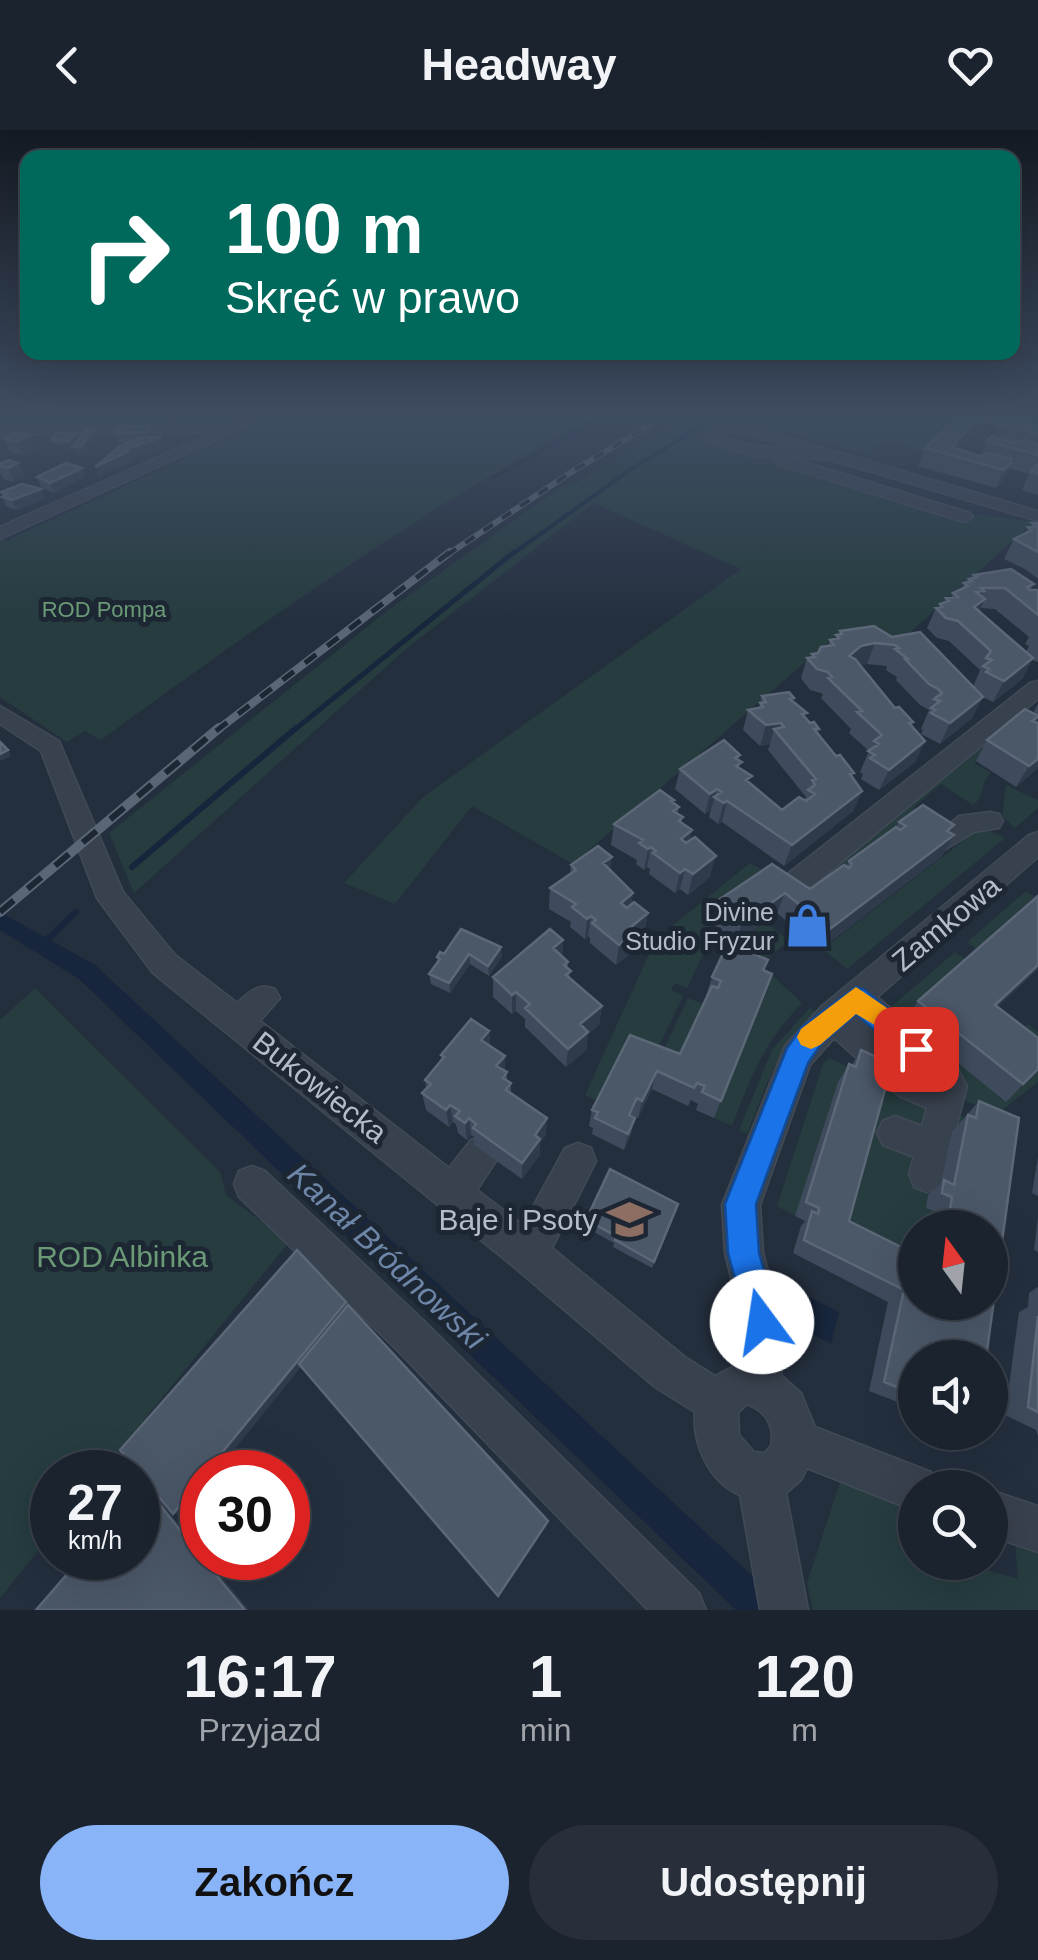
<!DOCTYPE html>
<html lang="pl">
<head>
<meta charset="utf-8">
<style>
	:root { --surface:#1b232e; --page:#282f3a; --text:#f1f3f6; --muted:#a0a4aa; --line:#39404a; --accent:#8ab4f8 }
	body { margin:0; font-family:Helvetica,sans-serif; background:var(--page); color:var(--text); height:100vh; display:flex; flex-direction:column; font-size:38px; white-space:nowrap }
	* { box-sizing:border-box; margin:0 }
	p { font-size:32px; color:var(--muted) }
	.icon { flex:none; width:55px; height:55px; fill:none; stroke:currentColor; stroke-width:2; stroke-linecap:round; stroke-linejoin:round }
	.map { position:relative; height:1480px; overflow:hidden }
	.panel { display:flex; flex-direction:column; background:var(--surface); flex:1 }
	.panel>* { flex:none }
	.top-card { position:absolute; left:20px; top:20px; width:1000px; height:210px; border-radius:20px; box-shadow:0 10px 40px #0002,0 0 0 2px var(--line); background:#00695c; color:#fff; overflow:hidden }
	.needle { width:65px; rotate:345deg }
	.buttons { position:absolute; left:898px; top:1080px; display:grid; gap:20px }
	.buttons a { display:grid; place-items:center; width:110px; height:110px; border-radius:50%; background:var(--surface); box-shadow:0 10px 40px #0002,0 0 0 2px var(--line); font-size:50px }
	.speed { position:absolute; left:30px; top:1320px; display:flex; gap:20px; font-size:50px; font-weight:700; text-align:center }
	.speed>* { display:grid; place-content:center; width:130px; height:130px; border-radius:50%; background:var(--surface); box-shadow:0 10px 40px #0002,0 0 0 2px var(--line); line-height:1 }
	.speed small { font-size:25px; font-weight:400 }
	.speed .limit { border:15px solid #d22; background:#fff; color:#111 }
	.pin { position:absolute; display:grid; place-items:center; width:85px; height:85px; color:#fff; margin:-42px; border-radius:20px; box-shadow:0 5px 15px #0006 }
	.me { position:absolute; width:110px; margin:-55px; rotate:346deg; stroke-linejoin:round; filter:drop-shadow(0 0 8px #0008) }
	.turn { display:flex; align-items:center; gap:35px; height:210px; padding:0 40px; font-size:45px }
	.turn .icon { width:130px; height:130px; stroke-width:2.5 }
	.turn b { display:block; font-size:70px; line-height:85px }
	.eta { display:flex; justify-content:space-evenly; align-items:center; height:170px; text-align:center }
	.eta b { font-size:60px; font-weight:700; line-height:70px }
	.cta { display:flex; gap:20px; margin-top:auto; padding:20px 40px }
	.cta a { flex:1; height:115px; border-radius:60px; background:var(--accent); color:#111; font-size:40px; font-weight:700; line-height:115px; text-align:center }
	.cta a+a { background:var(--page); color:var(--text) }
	header { display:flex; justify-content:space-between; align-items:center; height:130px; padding:0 40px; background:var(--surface); font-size:45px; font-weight:700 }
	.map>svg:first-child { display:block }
	.green { fill:#263c3f }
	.water { fill:#17263c }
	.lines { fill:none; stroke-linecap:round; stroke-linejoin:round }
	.stream-far2 { stroke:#17263c; stroke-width:4 }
	.stream-far1 { stroke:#17263c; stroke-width:5 }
	.stream { stroke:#17263c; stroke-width:6 }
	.canal { fill:#17263c; fill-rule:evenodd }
	.minor-casing { stroke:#414a57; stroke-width:3 }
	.minor { fill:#38414e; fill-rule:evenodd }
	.rail-far2-casing { stroke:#5a6575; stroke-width:6 }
	.rail-far1-casing { stroke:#5a6575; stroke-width:8 }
	.rail-casing { stroke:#5a6575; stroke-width:10 }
	.rail-far2 { stroke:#1d2633; stroke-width:4; stroke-dasharray:11; stroke-linecap:butt }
	.rail-far1 { stroke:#1d2633; stroke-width:5; stroke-dasharray:14; stroke-linecap:butt }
	.rail { stroke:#1d2633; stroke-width:6; stroke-dasharray:18; stroke-linecap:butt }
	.wall { fill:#3f4b5c; fill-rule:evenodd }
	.shaded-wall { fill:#2f3b4b }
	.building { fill:#4b5868; stroke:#5c6777; stroke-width:2.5 }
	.route { fill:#1a73e8; stroke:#114b97; stroke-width:2.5 }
	.slow { fill:#f59e0b }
	.labels { text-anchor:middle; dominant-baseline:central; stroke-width:10; stroke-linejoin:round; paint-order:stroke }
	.far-park-label { font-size:22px; fill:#6b9a76; stroke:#1d2633 }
	.poi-label { font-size:25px; fill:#b4bcc9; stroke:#1d2633; text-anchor:end }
	.near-street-label { font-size:30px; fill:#b4bcc9; stroke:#1d2633 }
	.near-poi-label { font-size:30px; fill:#b4bcc9; stroke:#1d2633; text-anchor:end }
	.near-park-label { font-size:30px; fill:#6b9a76; stroke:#1d2633 }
	.near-water-label { font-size:32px; font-style:italic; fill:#6d86a8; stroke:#1d2633 }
</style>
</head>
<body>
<header><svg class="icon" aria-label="back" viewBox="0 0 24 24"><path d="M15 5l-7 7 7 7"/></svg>Headway<svg class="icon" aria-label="heart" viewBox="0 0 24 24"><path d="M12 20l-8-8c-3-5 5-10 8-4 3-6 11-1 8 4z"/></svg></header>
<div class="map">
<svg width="1038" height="1480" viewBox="0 0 1038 1480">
	<rect width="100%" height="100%" fill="#242f3e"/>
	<path class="green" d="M277 286H594C421 380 260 494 101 610L85 601 67 612 0 567V409L8 410Z
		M728 286H963L923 321 885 311 867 325Z
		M692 291 714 295 694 308 749 325 803 326 812 330 792 331 860 352 901 359 968 383 1034 392 889 521 842 500 573 734 472 676 395 774 344 753 423 667 741 439 594 373 406 519 134 763 109 703 387 481 562 356 578 352 669 295Z
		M1012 590 1013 600 974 633 991 643C980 652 985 667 973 675L941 654 913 678 943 698 883 709 797 770 767 746 702 790 714 802 687 858 675 853 671 860 683 866 656 922 601 973 585 965 656 809 750 733 801 760Z
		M1006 655 1038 670V678L1015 698 1002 686Z
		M981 697 1005 708 847 839 823 819Z
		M1026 761 1038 769 981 823 967 812Z
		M766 792 789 811 759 834 735 813Z
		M955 822 970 833 1010 911 1028 894 1038 902V952L997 984 955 966 885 882Z
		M773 846 802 873C764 912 751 946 732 996L714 988Z
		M35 858 220 1042 226 1065 289 1112 102 1342H52V1404L0 1468V890Z
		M688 868 706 875 679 933 661 925Z
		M810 878 816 883C778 915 765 959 747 1004L739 1000 772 920Z
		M829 928 850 938 796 1086 777 1076 823 934Z
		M880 951 966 988 936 1097 915 1098V1145L837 1107Z
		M840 1352 905 1377 908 1415 915 1418V1432L963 1433 1018 1449 1015 1412 1038 1419V1480H813L807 1453Z"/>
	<path class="water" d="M807 1166 839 1182 831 1214 799 1197Z"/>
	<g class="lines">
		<path class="stream-far2" d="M714 288 719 286
			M583 297 604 286
			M495 347 581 298
			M511 425 630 340 706 293"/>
		<path class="stream-far1" d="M293 601 514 422"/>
		<path class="stream" d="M132 737 296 598
			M44 813 76 782"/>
		<path class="canal" d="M0 782 95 835 775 1467 780 1480H736L79 849 0 800Z"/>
		<defs>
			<path id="minor" d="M251 286H269L0 409V397L213 303 0 305V297L227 296Z
				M731 291 1038 381V391L831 330 788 327 970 383 973 387 964 392 778 334 776 331 781 327 753 326 705 311V305ZM733 300 794 318 754 316 722 307Z
				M1038 551V569L805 762 795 765 785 762 781 754 785 746 1030 553Z
				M0 576 59 611 123 762 175 825 237 873C250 862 257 852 275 859L280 868 260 891 449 1038 471 1010 484 1005 497 1010 502 1022 477 1060 523 1095 565 1018 578 1013 591 1018 596 1031 552 1118 685 1227 715 1246 740 1233 742 1192 725 1123 722 1075 785 916 821 877 1029 705 1038 702V727L877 867 953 930 967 956 940 1057 927 1062 914 1057 909 1044 914 1027 883 1015 877 1003 883 991 895 986 922 996 927 978 899 966 834 908 810 935 760 1075 763 1123 782 1192 781 1245 801 1263 815 1297 931 1342 938 1358H915V1381L807 1338 801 1350 786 1363 808 1480H760L740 1365C709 1352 692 1314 695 1282L655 1257 514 1137 153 843 97 768 41 621 0 594ZM747 1274C766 1281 775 1296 771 1316L765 1323 754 1322 739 1305 738 1283Z
				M990 682 999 684 1003 691 999 698 974 702 944 720 935 717 931 710 959 686Z
				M252 1036 265 1041 423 1190 699 1463 706 1480H648L395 1218 239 1067 234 1054 239 1041Z
				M990 1360 1038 1376V1422L990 1406Z"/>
		</defs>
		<use href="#minor" class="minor-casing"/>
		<use href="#minor" class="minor"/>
		<defs>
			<path id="rail-far2" d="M447 425 576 339 665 286"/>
			<path id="rail-far1" d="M216 601 450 422"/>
			<path id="rail" d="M0 782 219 598"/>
		</defs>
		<use href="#rail-far2" class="rail-far2-casing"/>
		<use href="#rail-far1" class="rail-far1-casing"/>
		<use href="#rail" class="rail-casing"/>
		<use href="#rail-far2" class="rail-far2"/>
		<use href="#rail-far1" class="rail-far1"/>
		<use href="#rail" class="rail"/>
	</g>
	<path class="wall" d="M123 286H159L155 291 125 290Z
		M665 286H690L679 292 664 288Z
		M959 286H1036L1032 295 1034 296 1038 287V331L1035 337 1038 334V365L1022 360 1029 344 1009 338 1003 352 996 358 918 336 925 318ZM983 293 999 297 995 307 986 311 980 326 958 319 965 312 980 301Z
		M150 296 153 305 152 307 164 316 129 329 130 332 99 346 95 337 130 312 119 313 116 303Z
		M18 302 36 319 22 325 10 322 4 308Z
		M77 307 71 314 53 315 51 310Z
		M0 333H18L25 347 14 352 3 349 0 342Z
		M82 338 85 347 54 363 41 357 37 347Z
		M41 359 45 369 16 380 6 376 1 362Z
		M1038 388V449L1025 439 1004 429 1014 409 1025 404 1028 397H1030Z
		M974 445 1034 454 1031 459 1038 460V532L1032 530 1022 549 993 572 981 566 972 588 940 614 921 604 923 600 921 599 929 580 920 575 896 550 897 547 886 540 887 536 867 534 860 535 895 578 913 592 912 596 925 611 915 632 879 660 861 649 863 644 860 642 869 621 849 603 851 599 821 568 823 565 821 563 810 560 801 548 807 528 811 527 812 524 818 523 828 516 830 510 835 509 840 501 874 496 976 561 977 559 973 557 980 540 949 511 937 508 927 498 936 478 945 472 946 468H951L953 463 962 459 964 453 972 448ZM981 478 995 479 1029 507 1025 514 1029 516 1026 522 980 481Z
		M762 566 793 571 810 593 819 599 817 603 862 661 853 681 784 736 722 692 718 694 709 687 711 680 705 684 675 659 680 639 740 625 738 630 740 638 750 653 782 680 804 670 806 667 768 620 770 614 760 616 743 600 748 580 759 578Z
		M1038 574V589L1035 592 1038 638 1016 657 976 631 987 610 1033 583Z
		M674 670 673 673 679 677 678 683 690 710 710 747 688 765 680 759 675 763 649 744 650 739 647 737 644 740 636 734 637 730 611 715 614 694Z
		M899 692 950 703 942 726 821 819 808 809 810 804 806 801 802 804 777 783 735 813 714 795 715 791 714 790 720 769 810 759 846 736 849 731 896 697Z
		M571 735 610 741 633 763 631 774 648 783 644 803 635 810 633 821 616 835 590 813V808L588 806 585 809 570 797 571 792 549 779 550 758 570 744Z
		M1038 766V839L997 877 1038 939 1006 972 905 890 918 871Z
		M563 810 562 826 568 832V838L570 848 602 876 599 895 588 904 586 920 566 937 525 897V889L516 881 512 884 493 867V847Z
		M501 817 502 827 489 846 470 834 450 863 431 854 429 844 437 832V827L444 824Z
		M763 840 772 844 714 988 696 980 698 974 691 970 688 976 652 959 638 988 632 985V987L631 1005 624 1020 592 1004 593 998 589 996 592 980 680 924 707 866H706L712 847Z
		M489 901 490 916 505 926V941L507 942V950L511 953V964L546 1005 540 1013V1025L522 1049 474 1015V1007L471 1005 467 1010 458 1003 456 994 453 992 449 997 426 980 422 963 426 958 425 950 441 930V925Z
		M861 920 892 934 849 1091 915 1124V1172H990V1098H933L936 1082 926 1078 928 1065 941 1053 952 1002 979 971 1019 988 986 1228H915V1273L908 1276 869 1261 888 1172 793 1123 801 1096 805 1091 795 1086 838 952 849 934 852 935Z
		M1038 1027V1066L1032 1063Z
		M678 1074 652 1138 613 1117 614 1113 585 1097 586 1090Z
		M1038 1087V1122L1034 1120Z
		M1038 1157V1306L1036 1300 1005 1285 1019 1182 1028 1177 1029 1163Z"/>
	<path class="shaded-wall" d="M164 286H183L179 291 166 292Z
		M680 286H690L679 292Z
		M984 286H986L980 301 965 312 953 326 952 317 972 294Z
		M150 296 153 305 150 311 161 307 164 316 129 329 130 332 99 346 95 337 122 321 150 311 147 302Z
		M1028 296 1020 314 1015 318 1023 301Z
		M94 299 98 309 85 325 75 326 72 317Z
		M75 303 77 307 71 314 69 310Z
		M31 305 36 319 22 325 16 312Z
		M18 333 25 347 14 352 8 338Z
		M1011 333 1003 352 996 358 1004 340Z
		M82 338 85 347 54 363 50 353Z
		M41 359 45 369 16 380 12 370Z
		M984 461 977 475 985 469 976 489 965 497 976 462Z
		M875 513 867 534 854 536 849 526 861 516Z
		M1033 528 1022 549 993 572 1004 551Z
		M983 567 972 588 940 614 950 593Z
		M781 593 778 603 774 599 770 614 760 616 766 595Z
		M925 611 915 632 879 660 889 640Z
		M8 620 11 626 0 631V624Z
		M1038 629V638L1016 657 1029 636Z
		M717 659 711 680 705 684 710 664Z
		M862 661 853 681 784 736 792 715Z
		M727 671 722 692 718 694 724 673Z
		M954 695 943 713 954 705 942 726 821 819 830 799Z
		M692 700 688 721 681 709Z
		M651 717 647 737 644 740 648 719Z
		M716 726 710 747 688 765 693 744Z
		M612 727 609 747 603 733Z
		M685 739 680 759 675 763 680 743Z
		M633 763 630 783 621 773Z
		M785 763 777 783 735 813 742 794Z
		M815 781 806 801 802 804 811 784Z
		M648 783 644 803 635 810 633 821 616 835 619 815 631 797Z
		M591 786 588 806 585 809 587 789Z
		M563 810 562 830 553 818Z
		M501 817 502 827 489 846 488 836Z
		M469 824 470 834 450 863 449 853Z
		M1038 835V839L979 894 995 875Z
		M516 862V881L512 884V865Z
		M602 876 599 895 588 904 586 920 566 937 568 919 580 894Z
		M489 901 490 919 481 910Z
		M505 926V944L496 936Z
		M657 941 652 959 638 988 642 971Z
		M450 975 453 992 449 997 446 980Z
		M469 988 471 1005 467 1010 465 993Z
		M547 988 546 1005 540 1013V1025L522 1049V1033L535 1005Z
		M635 988 631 1005 624 1020 628 1004Z
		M346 1172 349 1178 216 1342H206Z
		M120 1325 125 1327 137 1342H134Z
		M138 1343 202 1423V1427L138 1347Z
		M202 1347V1359L181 1385 173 1384Z
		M203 1428H206L249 1480H245Z"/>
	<path class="building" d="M959 286H984L972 294 952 317 979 326 990 323 1011 329V333L1004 340 925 318Z
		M1005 289 1022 291 1019 294 1028 296 1023 301 1000 294Z
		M1031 295 1038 297V304L1026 301Z
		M150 296 147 302 116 303 121 297Z
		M87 299H94L82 316 72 317Z
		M18 302 31 305 16 312 4 308Z
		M57 303H75L69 310H51Z
		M992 306 1012 313 1023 310 1038 314V325L986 311Z
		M143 307H161L122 321 127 322 95 337 120 316Z
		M8 330 18 333 8 338 0 336V334Z
		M66 333 82 338 50 353 37 347Z
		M1038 334V344L1031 341Z
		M22 354 41 359 12 370 2 367 7 364 1 362Z
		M1032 393H1038V422L1014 409 1032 400 1028 397 1036 396Z
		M1011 439 1034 454 1027 457 1030 460H1038V485L1005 458H981L984 461 976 462 985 469 974 477 1033 528 1004 551 986 542 989 539 983 536 992 530 986 528 991 521 958 491 946 488 936 478 942 477 940 474 949 471 946 468 958 467 953 463 968 456 964 453 972 451 969 449 977 447 974 445Z
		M874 496 892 507 920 502 983 567 950 593 931 583 935 580 931 578 940 571 934 569 942 563 938 559 929 554 905 529H908L895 519 899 518 895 515 875 513 861 516 849 526 855 529 895 578 899 577 913 592 909 593 925 611 889 640 870 628 875 625 868 621 879 614 874 611 882 605 857 582 862 581 828 548 832 547 828 542 817 539 807 528 815 527 812 524 818 523 821 517 834 515 830 510 839 508 836 505 842 504 840 501Z
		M789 562 794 568 790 569 807 583 802 584 810 593 814 592 819 599H814L836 626 840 625 854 643 850 644 862 661 792 715 727 671 724 673 714 667 722 662 717 659 710 664 680 639 724 610 740 625 735 628 742 632 736 636 752 646 746 650 782 680 799 667 806 671 815 664 808 660 815 655 812 650 816 649 774 599 784 597 781 593 766 595 748 580 763 577 760 573 766 572 762 566Z
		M1025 579 1038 586 1032 591 1038 593V629L1029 636 987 610Z
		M0 612 8 620 0 624Z
		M660 660 674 670 671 671 679 677 673 681 683 687 679 691 692 700 681 709 686 713 695 707 716 726 693 744 685 739 680 743 653 723 656 721 651 717 648 719 639 713 643 710 614 694Z
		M923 675 954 695 947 701 954 705 830 799 817 789 821 786 815 781 811 784 785 763 742 794 720 775 723 773 720 769 772 734 810 759 844 735 849 738 852 734 849 731 896 697 900 700 906 696 899 692Z
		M598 716 612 727 603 733 633 763 621 773 627 778 634 772 648 783 631 797 637 801 619 815 592 793 596 790 591 786 587 789 572 777 576 774 550 758 576 740 571 735Z
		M1038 766V835L995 875 1038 908V939L1023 954 918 871Z
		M461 799 501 817 488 836 469 824 449 853 429 844 440 829 437 827 440 822 444 824Z
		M550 799 563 810 553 818 568 832 564 835 571 841 566 845 602 876 580 894 588 902 568 919 525 878 530 874 516 862 512 865 493 847Z
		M728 813 768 830 763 840 772 844 721 971 702 962 705 956 697 953 694 958 657 941 642 971 637 968 633 976 629 985 635 988 628 1004 595 988 598 982 592 980 630 905 680 924 712 856 718 858 721 851 712 847Z
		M471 889 489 901 481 910 505 926 496 936 507 942 503 948 511 953 506 960 547 988 535 1005 540 1009 522 1033 473 998 476 994 469 988 465 993 455 986 460 981 450 975 446 980 422 963 431 954 425 950 444 927 441 925Z
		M861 920 892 934 849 1091 915 1124V1172H990V1098H947L952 1067 942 1063 944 1050 954 1055 968 985 976 988 979 971 1019 988 986 1228H915V1264L884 1252 904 1160 804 1110 812 1081 818 1084 819 1078 806 1072 849 934 856 937Z
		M610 1039 678 1074 654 1132 615 1110 616 1106 586 1090Z
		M297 1120 346 1172 206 1342H202V1347L173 1384 120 1320Z
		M348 1175 548 1391 498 1466 299 1234Z
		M1038 1186V1282L1028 1277Z
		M120 1325 134 1342H105Z
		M138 1347 202 1428 245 1480H36L81 1428H138Z"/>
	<linearGradient id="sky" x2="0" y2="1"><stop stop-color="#141a22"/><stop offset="0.58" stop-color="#3f4d63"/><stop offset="1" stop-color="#3f4d63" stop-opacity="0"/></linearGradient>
	<rect width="1038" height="493" fill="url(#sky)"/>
	<path class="route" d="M856 857 865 860 926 911 930 919 926 928 916 931 907 928 856 884 821 914 808 933 756 1074 759 1123 779 1192 774 1203 762 1208 750 1203 728 1123 725 1074 787 918 802 897Z"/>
	<path class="slow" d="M856 857 887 878 891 886 887 894 878 897 856 884 820 915 811 919 801 915 797 907 801 899Z"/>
	<defs>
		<symbol id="shop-bare" viewBox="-9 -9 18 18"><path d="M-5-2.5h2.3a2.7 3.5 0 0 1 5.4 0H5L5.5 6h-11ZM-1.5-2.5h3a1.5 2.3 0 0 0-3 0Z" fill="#3f7fe0" stroke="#1d2633" stroke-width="2.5" paint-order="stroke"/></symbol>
		<symbol id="school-bare" viewBox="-9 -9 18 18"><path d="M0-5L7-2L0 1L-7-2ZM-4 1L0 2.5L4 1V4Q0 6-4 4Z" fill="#8d6e63" stroke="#1d2633" stroke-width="2.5" paint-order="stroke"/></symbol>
	</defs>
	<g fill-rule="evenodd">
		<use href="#shop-bare" x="776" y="764" width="63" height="63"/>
		<use href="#school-bare" x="598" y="1058" width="63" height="63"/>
	</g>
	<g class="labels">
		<g class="far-park-label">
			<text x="104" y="479">ROD Pompa</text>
		</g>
		<g class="poi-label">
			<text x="774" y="782">Divine<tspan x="774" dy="29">Studio Fryzur</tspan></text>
		</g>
		<g class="near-street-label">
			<text transform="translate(946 793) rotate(-40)">Zamkowa</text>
			<text transform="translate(320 957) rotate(38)">Bukowiecka</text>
		</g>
		<g class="near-poi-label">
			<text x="597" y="1089">Baje i Psoty</text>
		</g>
		<g class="near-park-label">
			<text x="122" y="1126">ROD Albinka</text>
		</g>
		<g class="near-water-label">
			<text transform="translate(387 1126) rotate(43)">Kanał Bródnowski</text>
		</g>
	</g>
</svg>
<div class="buttons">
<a><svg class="needle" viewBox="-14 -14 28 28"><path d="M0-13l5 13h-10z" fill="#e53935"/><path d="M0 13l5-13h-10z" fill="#a0a4aa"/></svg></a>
<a><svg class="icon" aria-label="sound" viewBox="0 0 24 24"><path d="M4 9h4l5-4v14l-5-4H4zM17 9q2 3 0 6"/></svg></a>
<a><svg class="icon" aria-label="search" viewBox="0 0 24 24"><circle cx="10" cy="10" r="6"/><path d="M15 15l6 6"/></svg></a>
</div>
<div class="speed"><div>27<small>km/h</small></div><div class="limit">30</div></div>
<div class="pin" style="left:916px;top:919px;background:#d93025"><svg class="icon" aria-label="arrive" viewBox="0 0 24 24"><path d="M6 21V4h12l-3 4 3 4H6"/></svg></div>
<svg class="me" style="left:762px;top:1192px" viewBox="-20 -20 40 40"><circle r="19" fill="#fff"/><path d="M0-13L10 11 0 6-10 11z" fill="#1a73e8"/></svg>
<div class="top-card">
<div class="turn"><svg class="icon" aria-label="right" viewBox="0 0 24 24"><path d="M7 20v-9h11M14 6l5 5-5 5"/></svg><div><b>100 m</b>Skręć w prawo</div></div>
</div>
</div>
<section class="panel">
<div class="eta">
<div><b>16:17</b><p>Przyjazd</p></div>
<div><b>1</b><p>min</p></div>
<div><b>120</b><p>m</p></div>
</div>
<div class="cta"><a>Zakończ</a><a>Udostępnij</a></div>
</section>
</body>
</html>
